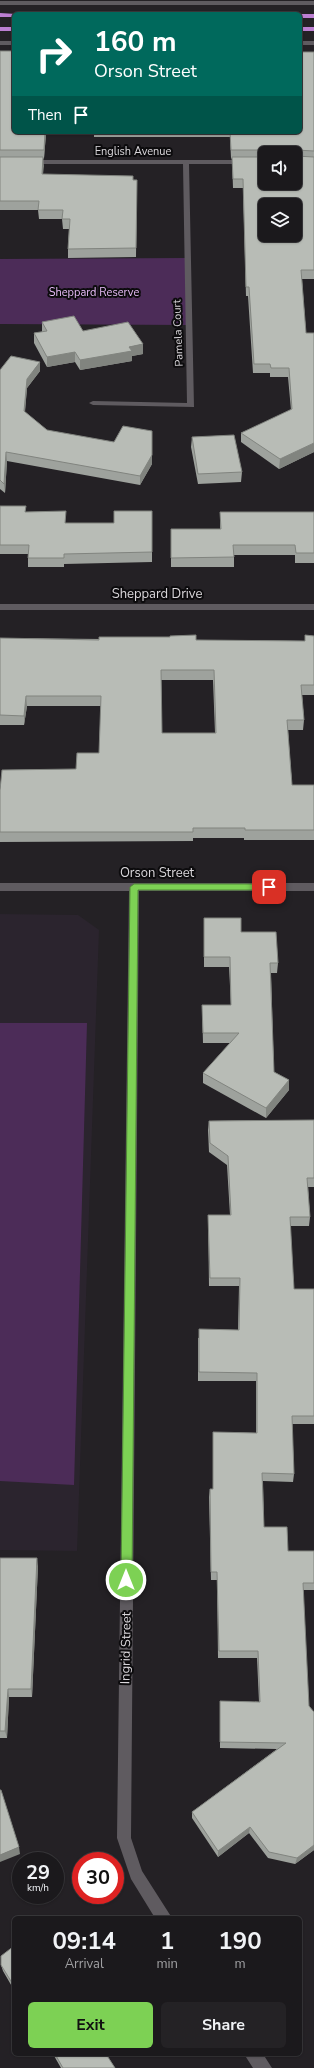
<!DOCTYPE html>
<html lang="en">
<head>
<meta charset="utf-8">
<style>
	:root { --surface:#1b191c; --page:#242225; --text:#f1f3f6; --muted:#a0a0a3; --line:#39383b; --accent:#7dd154 }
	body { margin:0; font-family:"Nunito Sans",sans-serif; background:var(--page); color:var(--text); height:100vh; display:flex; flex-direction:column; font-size:15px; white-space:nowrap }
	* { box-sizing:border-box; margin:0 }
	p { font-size:13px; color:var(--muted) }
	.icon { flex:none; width:22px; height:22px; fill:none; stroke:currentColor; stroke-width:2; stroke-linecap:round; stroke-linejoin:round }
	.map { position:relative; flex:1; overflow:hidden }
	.side { position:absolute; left:12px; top:1916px; width:290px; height:140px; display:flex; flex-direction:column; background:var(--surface); border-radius:6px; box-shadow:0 1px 3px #0004,0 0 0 1px var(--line) }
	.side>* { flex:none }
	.guide { position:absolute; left:12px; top:12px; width:290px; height:122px; border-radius:6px; box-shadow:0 1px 3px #0004,0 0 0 1px var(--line); background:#00695c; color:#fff; overflow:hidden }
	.fabs { position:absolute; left:258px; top:146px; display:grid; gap:8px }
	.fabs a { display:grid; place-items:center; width:44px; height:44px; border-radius:6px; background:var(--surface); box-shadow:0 1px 3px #0004,0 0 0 1px var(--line); font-size:20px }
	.speed { position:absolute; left:12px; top:1852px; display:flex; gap:8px; font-size:20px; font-weight:700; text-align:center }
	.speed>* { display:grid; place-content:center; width:52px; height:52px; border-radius:50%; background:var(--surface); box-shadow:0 1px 3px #0004,0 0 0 1px var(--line); line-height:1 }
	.speed small { font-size:10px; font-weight:400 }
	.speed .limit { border:6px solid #d22; background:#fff; color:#111 }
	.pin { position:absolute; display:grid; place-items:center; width:34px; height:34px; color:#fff; margin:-17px; border-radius:8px; box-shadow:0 2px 6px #0006 }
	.me { position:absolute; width:44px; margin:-22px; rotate:0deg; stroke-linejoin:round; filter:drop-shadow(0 0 3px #0008) }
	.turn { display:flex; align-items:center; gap:14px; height:84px; padding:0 16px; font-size:18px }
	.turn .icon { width:52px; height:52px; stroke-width:2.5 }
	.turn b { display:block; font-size:28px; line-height:34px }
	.then { display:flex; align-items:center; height:38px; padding:0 16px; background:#0003; gap:8px; font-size:15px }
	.eta { display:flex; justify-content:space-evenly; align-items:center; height:68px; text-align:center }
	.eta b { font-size:24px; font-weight:700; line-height:28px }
	.cta { display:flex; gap:8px; margin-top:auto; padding:8px 16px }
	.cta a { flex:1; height:46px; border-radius:6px; background:var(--accent); color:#111; font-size:16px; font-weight:700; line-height:46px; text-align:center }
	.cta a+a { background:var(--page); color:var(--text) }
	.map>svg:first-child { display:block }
	.built { fill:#2b242e }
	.green { fill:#4c2c58 }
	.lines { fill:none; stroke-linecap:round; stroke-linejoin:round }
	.minor { fill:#5f5b60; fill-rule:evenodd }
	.trunk { fill:#bc7fd2; fill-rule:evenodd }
	.wall { fill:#9ea29d; fill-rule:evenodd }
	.shaded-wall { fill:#81847f }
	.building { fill:#b8bcb6; stroke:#81847f; fill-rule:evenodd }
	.route { fill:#7dd154; stroke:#518837 }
	.labels { text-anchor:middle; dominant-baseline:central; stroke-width:4; stroke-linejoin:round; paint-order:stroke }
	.far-street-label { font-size:11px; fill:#dad7db; stroke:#0c0b0d }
	.far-park-label { font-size:11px; fill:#e7bbf7; stroke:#0c0b0d }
	.street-label { font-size:13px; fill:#dad7db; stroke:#0c0b0d }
</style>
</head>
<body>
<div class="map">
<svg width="314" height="2068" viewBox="0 0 314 2068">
	<rect width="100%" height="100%" fill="#242125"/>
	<path class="built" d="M0 914 78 915 99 930 77 1551 0 1550Z"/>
	<path class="green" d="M187 258 189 325 0 324V259Z
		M0 1023H87L74 1485 0 1481Z"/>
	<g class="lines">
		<path class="minor" d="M0 1H314V5H0Z
			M0 41H14V45H0Z
			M300 41H314V45H300Z
			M0 160H265V164H189L194 407 93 405 89 403 93 401 187 403 183 164H0Z
			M0 604H314V610H0Z
			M0 883H314V891H139L131 1838 142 1871 172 1918H155L131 1879 117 1838 129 891H0Z
			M244 2054H263L272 2068H253Z"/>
		<path class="trunk" d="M0 13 16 14H14V17H0Z
			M300 14H314V18H300Z
			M0 27H14V31H0Z
			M300 27H314V31H300Z"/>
	</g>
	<path class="wall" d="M0 51 14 132H300L314 52V279H302L306 333H314V452L279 469 241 442V433L291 410 288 377H270V373H253L248 296H246L243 188H233L232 159 231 158 230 137H94V134H46L44 158 43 159V174L137 180 136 257 68 258V249L69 229H63L62 219H39L38 210H0ZM265 153H295L265 183Z
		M42 322 83 331 143 354 132 356V361L80 370 75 362 47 367 34 343V333L42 332Z
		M0 370 40 371 27 388 25 412 47 430 152 464 140 485 7 461 5 493 0 489Z
		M192 437 242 472 241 482 198 484 191 447Z
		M0 506 26 512 66 523H114L152 511V562L64 564V567H28V554H0Z
		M220 512H314V563H295V555H234V567H171V529H220Z
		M305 635 314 636V695H302L304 720 303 730H288L292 785H314V840H244V838H193V841L0 842V790L76 769 99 753 101 706H27L24 725H0V638L305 641ZM161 680H213L215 733H162Z
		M204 918 241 932 278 963 277 973H271L274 1072 289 1080V1090L266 1118 203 1083V1073L230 1043H203L202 1005H231L229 967H204Z
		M314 1120V1187H308L310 1217 309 1226H290L294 1289H314V1424H292L294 1474 293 1482 263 1481 264 1527 288 1551H314V1590H303L314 1850 295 1864 268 1858 249 1833 218 1857 192 1818V1812L277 1749 220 1748V1701L259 1702 257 1658H218L217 1580H211L209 1497 210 1489H213V1432L256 1433V1381H198V1338L238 1330 239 1286H209L208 1215H230L227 1165 209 1152 208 1130 209 1121Z
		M0 1558 38 1566 32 1697H9L7 1738H0Z
		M14 1946V1990L3 1971 1 1965Z
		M53 2054H106L115 2068H61Z"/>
	<path class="shaded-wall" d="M45 132H46V134L44 158V150Z
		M43 157 44 166 42 183V174Z
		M143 344V354L132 356V361L80 370V360L129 347Z
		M75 352V362L47 367V357Z
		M40 362V371L27 388 24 420V411L27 379Z
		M152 431V464L140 485V476Z
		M314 443V452L279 469 280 459Z
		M6 452 7 461 5 493 4 484Z
		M26 696 27 706 24 725V716Z
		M289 1080V1090L266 1118V1108Z
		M37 1558 38 1566 32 1697 31 1689Z
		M8 1689 9 1697 7 1738 5 1731Z
		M250 1827 249 1833 218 1857V1851Z
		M314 1845V1850L295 1864 297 1858Z
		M19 1847 20 1854 0 1862V1855Z"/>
	<path class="building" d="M0 51H14V132H45L44 150H0Z
		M300 52H314V151L296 150 295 153H266V150H231L230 132H300Z
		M295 156 314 157V270H301L306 333H314V443L280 459 241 433 292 409 289 368H271L270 364H254L249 287H246L243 179H233L232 157H265V183H295ZM265 205H295V235H265Z
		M0 157H43L42 174 133 176V180H137L136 248 68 249 70 219H62L63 210H38L39 201H0Z
		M74 316 83 331 128 322 143 344 129 347 132 351 80 360 75 352 47 357 34 333 47 331 42 322Z
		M11 356 40 362 27 379 24 411 47 430 114 442 123 426 152 431V455L140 476 6 452 4 484 0 480V370Z
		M234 435 242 472 198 474 192 437Z
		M0 506H26L25 512 66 511 65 523H114V511H152V552L64 554V558H28L29 545H0Z
		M220 512H314V553H296L295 545H233L234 557 171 558V529H221Z
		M196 635V640L305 641V635L314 636V685H301L304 720H287L292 785H314V830H245V828H193V832H0V790L2 770 76 769 77 753H99L101 696H26L24 716 0 715V638L99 640V637H170V636ZM161 670H214L216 733H162Z
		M204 918H241V932H276L278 963H270L274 1072 289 1080 266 1108 203 1073 239 1033H203L202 1005H231L230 957H204Z
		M314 1120V1178H307L310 1217H290L294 1289H314V1416H292L294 1474 262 1473 264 1527H287L288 1551H314V1583H303L309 1706 314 1712V1845L297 1858 269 1852 250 1827 218 1851 192 1812 286 1743 220 1742V1701L260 1702 258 1651H219L217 1572H211L210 1489H213V1432L257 1433V1373L199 1372V1329L239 1330 240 1278H210L208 1215H231L228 1156 210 1143 209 1121Z
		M0 1558H37L31 1689H8L5 1731H0Z
		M0 1790H1L19 1847 0 1855Z
		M14 1946V1986L1 1965V1956Z
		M55 2054H106L115 2068H63Z"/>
	<path class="route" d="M134 884H269L273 887 269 890H138L132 1580 131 1584 126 1586 122 1584 121 1580 130 887Z"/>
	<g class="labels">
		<g class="far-street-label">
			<text x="133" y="151">English Avenue</text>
			<text transform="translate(178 333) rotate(-92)">Pamela Court</text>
		</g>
		<g class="far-park-label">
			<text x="94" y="292">Sheppard Reserve</text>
		</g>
		<g class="street-label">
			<text x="157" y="594">Sheppard Drive</text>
			<text x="157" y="873">Orson Street</text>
			<text transform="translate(126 1648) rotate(-89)">Ingrid Street</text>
		</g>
	</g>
</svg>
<div class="fabs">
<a><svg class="icon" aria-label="sound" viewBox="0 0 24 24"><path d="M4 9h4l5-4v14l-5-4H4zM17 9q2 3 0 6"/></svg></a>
<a><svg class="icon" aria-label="layers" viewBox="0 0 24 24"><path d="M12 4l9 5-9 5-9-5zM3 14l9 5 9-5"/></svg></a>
</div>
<div class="speed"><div>29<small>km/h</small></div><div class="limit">30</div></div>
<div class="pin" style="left:269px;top:887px;background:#d93025"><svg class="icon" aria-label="arrive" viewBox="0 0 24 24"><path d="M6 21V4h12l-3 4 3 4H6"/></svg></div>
<svg class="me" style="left:126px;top:1580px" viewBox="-20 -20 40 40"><circle r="17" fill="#7dd154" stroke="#fff" stroke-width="3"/><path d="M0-11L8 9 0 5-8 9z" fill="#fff"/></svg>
<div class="guide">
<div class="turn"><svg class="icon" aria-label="right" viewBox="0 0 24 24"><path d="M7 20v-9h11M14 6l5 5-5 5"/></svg><div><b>160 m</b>Orson Street</div></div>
<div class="then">Then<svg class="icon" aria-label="arrive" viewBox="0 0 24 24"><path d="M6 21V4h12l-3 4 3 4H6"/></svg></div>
</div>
<section class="side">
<div class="eta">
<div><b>09:14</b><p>Arrival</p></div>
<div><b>1</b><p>min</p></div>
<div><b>190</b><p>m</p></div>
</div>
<div class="cta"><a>Exit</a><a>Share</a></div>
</section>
</div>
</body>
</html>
